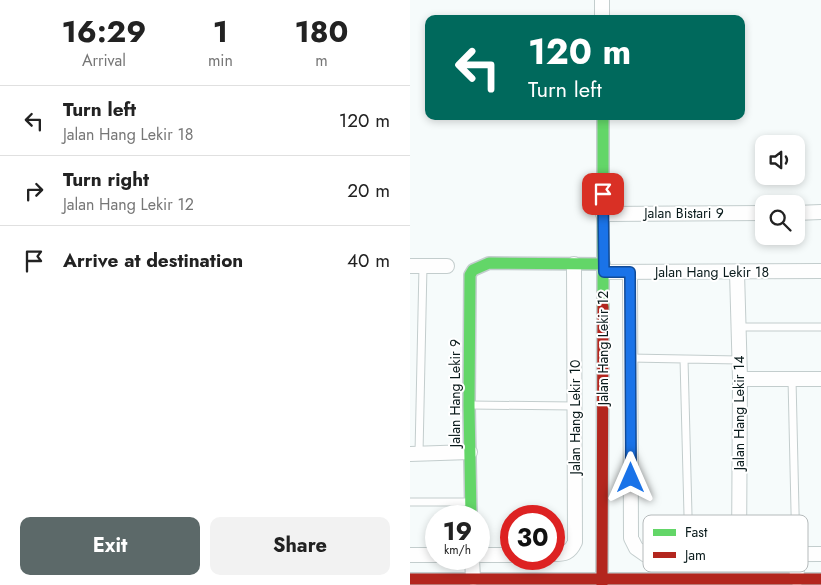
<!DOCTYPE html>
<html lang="en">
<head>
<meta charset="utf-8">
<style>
	:root { --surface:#fff; --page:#f2f2f2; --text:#222; --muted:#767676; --line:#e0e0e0; --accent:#5c6969 }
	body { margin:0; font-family:Jost,sans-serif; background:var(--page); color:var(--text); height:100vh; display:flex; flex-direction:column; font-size:19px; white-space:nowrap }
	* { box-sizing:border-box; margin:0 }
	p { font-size:16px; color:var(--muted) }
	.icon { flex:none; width:28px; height:28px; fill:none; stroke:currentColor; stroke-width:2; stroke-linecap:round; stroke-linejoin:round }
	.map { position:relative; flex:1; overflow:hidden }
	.sheet { display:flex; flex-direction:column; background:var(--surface); width:410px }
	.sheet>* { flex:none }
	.hud { position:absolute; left:15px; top:15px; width:320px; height:105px; border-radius:10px; box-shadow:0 2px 8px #0003; background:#00695c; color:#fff; overflow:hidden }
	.fabs { position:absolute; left:345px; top:135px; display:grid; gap:10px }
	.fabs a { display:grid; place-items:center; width:50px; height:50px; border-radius:10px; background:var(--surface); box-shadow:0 2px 8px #0003; font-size:25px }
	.speed { position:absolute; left:15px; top:505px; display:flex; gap:10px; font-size:25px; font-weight:700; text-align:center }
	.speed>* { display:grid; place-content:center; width:65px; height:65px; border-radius:50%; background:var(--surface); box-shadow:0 2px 8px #0003; line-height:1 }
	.speed small { font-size:12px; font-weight:400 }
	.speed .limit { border:8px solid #d22; background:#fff; color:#111 }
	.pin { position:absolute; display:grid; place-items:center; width:42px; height:42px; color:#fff; margin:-21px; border-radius:10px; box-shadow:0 2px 8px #0006 }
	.me { position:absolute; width:55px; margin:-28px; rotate:0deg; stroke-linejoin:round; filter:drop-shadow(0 0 4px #0008) }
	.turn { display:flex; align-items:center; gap:18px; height:105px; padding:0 20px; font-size:22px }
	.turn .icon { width:65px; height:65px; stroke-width:2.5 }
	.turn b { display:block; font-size:35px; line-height:42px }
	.eta { display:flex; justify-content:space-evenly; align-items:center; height:85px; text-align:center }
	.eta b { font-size:30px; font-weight:700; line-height:35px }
	.action { display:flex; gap:10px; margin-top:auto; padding:10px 20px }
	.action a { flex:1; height:58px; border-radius:10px; background:var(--accent); color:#fff; font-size:20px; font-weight:700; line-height:58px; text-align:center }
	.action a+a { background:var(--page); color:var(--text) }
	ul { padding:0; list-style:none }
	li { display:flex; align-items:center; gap:15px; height:70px; padding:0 20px; border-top:1px solid var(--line) }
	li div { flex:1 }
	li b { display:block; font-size:19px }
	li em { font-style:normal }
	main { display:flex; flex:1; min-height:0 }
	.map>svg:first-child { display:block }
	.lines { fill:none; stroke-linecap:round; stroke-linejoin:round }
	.lane-casing { stroke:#c3cdcd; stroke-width:9 }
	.street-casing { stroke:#c3cdcd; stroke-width:16 }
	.fast-casing { stroke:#c3cdcd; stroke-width:14 }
	.jam-casing { stroke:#c3cdcd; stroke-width:14 }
	.lane { stroke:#fefefe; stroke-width:7 }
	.street { stroke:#fefefe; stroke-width:14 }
	.fast { stroke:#63d668; stroke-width:11 }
	.jam { stroke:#b3261e; stroke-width:11 }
	.route-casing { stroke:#114b97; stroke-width:12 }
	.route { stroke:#1a73e8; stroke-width:9 }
	.labels { text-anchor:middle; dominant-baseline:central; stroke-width:4; stroke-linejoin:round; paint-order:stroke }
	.street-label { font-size:14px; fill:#091a1b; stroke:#fff }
	.key { fill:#fff; stroke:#b5babb; stroke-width:1 }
	.key-label { font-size:14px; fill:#091a1b }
</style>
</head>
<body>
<main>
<section class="sheet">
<div class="eta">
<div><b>16:29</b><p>Arrival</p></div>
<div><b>1</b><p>min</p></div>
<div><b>180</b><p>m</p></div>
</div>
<ul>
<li><svg class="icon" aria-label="left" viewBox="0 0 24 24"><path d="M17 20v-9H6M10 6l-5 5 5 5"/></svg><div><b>Turn left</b><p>Jalan Hang Lekir 18</p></div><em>120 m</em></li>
<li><svg class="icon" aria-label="right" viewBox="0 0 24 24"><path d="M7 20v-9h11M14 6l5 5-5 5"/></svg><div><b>Turn right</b><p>Jalan Hang Lekir 12</p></div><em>20 m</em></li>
<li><svg class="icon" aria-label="arrive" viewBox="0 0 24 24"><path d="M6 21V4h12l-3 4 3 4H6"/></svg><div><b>Arrive at destination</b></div><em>40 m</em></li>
</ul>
<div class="action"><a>Exit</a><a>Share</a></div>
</section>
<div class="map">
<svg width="411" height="585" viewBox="0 0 411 585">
	<rect width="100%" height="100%" fill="#f6fbfb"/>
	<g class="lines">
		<defs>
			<path id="lane" d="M328 327H411
				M220 358 329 360
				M274 359 279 554
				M382 379 386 554
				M60 405 165 406
				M9 453 13 266
				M0 502H60"/>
			<path id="street" d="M192 0V19
				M386 213 411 212
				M193 214 354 213
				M0 266H37
				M194 272 411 271
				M220 272 221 538 226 548 236 555 411 554
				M327 272 330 379 329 554
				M330 379H411
				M0 454 60 452
				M144 554C155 554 160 553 165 542L164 264
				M386 554 387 579
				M0 555H26
				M69 555H101
				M62 559 63 578"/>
			<path id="fast" d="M193 307V116
				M61 516 59 405 60 275 63 270 79 263 194 264"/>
			<path id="jam" d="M0 579H411
				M192 585 193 307"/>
		</defs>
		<use href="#lane" class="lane-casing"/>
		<use href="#street" class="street-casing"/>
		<use href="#fast" class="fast-casing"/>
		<use href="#jam" class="jam-casing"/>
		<use href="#lane" class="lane"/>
		<use href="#street" class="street"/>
		<use href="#fast" class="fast"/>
		<use href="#jam" class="jam"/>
	</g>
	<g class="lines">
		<defs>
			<path id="route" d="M193 194 194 272H220L221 478"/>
		</defs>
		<use href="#route" class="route-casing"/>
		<use href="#route" class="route"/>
	</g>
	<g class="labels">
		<g class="street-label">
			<text x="274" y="213">Jalan Bistari 9</text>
			<text x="302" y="272">Jalan Hang Lekir 18</text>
			<text transform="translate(193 348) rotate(-90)">Jalan Hang Lekir 12</text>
			<text transform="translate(45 393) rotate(-90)">Jalan Hang Lekir 9</text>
			<text transform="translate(329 413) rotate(-90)">Jalan Hang Lekir 14</text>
			<text transform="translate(165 417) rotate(-90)">Jalan Hang Lekir 10</text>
		</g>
	</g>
	<rect x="233" y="515" width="165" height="57" rx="8" class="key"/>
	<rect x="243" y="529" width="23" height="7" fill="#63d668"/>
	<rect x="243" y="552" width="23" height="6" fill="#b3261e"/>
	<g class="key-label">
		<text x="275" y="537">Fast</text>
		<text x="275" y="560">Jam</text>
	</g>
</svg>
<div class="fabs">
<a><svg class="icon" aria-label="sound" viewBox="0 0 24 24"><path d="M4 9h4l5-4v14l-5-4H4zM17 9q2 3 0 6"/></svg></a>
<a><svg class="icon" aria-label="search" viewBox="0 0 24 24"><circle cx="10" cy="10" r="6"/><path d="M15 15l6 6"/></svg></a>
</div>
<div class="speed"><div>19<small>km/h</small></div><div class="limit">30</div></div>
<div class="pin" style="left:193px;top:194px;background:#d93025"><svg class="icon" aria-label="arrive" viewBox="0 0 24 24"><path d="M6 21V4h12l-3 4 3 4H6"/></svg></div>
<svg class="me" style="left:221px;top:478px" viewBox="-20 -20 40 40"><path d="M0-17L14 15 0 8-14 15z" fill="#1a73e8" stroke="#fff" stroke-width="4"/></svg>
<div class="hud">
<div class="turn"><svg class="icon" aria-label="left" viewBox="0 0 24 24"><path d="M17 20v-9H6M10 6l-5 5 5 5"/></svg><div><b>120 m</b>Turn left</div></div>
</div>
</div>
</main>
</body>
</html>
